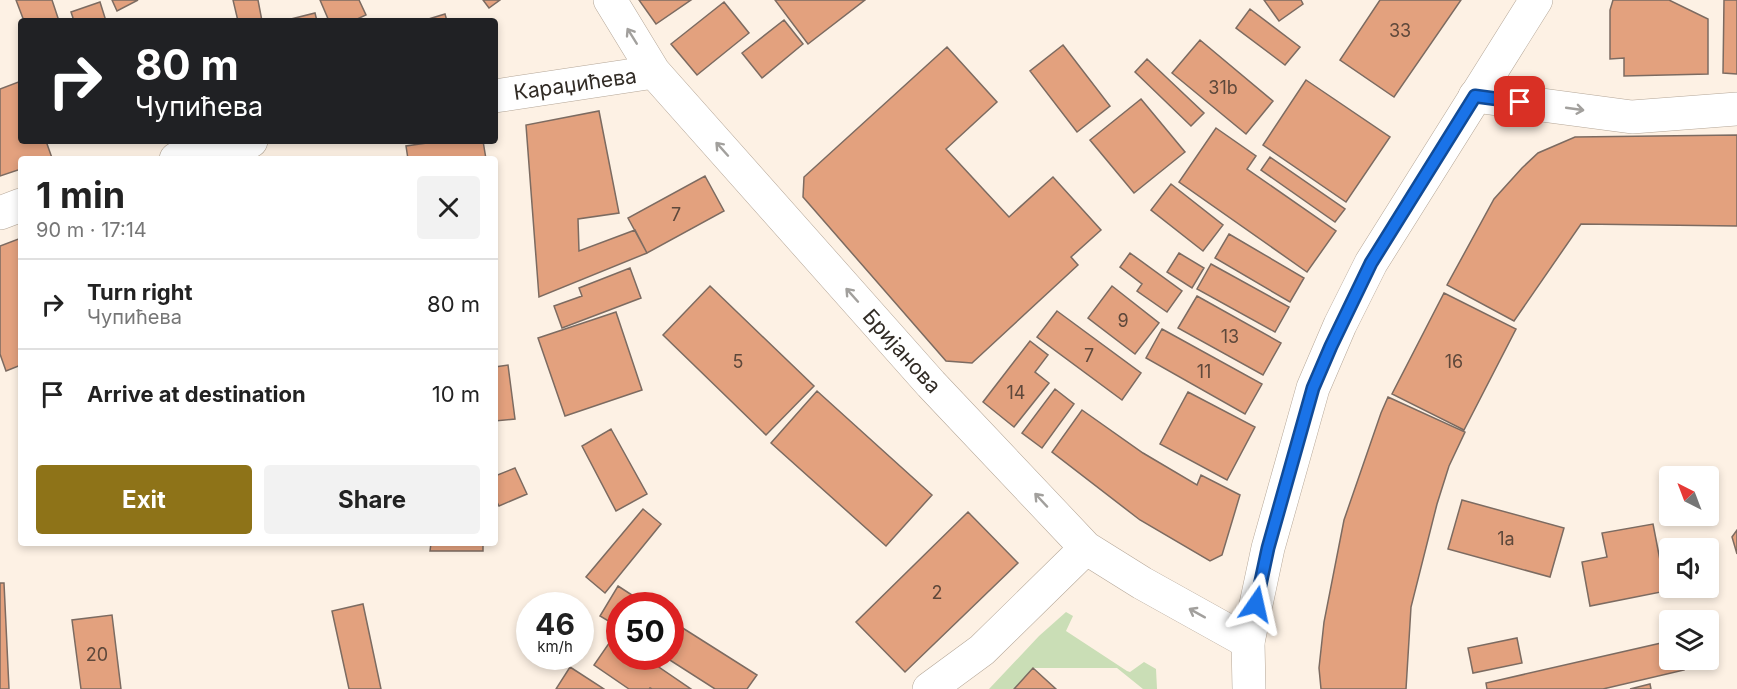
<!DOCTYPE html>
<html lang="en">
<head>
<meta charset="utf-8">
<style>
	:root { --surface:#fff; --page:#f2f2f2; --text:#222; --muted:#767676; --line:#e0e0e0; --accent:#8e7318 }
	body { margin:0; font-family:Inter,sans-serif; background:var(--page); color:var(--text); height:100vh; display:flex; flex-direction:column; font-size:22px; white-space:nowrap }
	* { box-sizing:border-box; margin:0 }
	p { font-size:20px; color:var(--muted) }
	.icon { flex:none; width:33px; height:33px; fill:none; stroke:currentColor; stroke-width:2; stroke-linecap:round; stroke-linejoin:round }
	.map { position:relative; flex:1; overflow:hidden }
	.sheet { position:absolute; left:18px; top:156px; width:480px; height:390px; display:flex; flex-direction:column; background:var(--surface); border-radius:6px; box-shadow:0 3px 9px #0003 }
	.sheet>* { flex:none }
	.guide { position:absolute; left:18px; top:18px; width:480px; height:126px; border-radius:6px; box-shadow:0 3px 9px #0003; background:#202124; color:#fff; overflow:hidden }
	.needle { width:39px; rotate:318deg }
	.tools { position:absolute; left:1659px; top:466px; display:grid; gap:12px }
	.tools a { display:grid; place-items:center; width:60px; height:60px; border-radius:6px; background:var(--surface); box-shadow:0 3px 9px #0003; font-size:30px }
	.speed { position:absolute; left:516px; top:592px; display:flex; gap:12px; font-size:30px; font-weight:700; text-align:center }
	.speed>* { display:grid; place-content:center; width:78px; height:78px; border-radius:50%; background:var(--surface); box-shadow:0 3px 9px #0003; line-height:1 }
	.speed small { font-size:15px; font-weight:400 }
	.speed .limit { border:9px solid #d22; background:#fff; color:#111 }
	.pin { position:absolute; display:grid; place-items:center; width:51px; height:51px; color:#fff; margin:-26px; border-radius:12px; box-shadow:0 3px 9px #0006 }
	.me { position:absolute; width:66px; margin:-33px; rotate:11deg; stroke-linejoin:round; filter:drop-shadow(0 0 4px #0008) }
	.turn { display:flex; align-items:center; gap:21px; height:126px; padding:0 18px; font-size:27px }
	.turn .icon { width:78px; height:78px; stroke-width:2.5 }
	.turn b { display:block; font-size:42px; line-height:51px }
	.round { display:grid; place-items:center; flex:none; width:63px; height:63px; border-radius:6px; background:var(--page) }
	.summary { display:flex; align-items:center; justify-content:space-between; height:102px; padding:0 18px }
	h1 { font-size:36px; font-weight:700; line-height:45px }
	.primary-button { display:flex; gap:12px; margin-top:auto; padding:12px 18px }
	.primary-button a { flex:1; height:69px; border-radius:6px; background:var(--accent); color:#fff; font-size:24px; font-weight:700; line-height:69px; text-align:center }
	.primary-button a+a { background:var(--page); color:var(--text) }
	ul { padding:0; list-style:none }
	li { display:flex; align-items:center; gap:18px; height:90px; padding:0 18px; border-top:2px solid var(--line) }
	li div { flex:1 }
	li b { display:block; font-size:22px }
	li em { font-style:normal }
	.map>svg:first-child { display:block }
	.green { fill:#cadeb6 }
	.building { fill:#e3a17e; stroke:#7c6b61; stroke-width:1.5 }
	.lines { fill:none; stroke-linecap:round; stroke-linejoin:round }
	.minor-casing { stroke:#b4a697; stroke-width:34 }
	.major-casing { stroke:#b4a697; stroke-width:34 }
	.minor { stroke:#fff; stroke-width:33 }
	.major { stroke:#fff; stroke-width:33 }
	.oneway { stroke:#a2a09d }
	.route-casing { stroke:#114b97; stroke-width:15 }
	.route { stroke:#1a73e8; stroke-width:10 }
	.labels { text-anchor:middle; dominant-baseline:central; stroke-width:6; stroke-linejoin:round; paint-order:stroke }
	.number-label { font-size:18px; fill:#5e483b }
	.street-label { font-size:21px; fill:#312b25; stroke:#fff }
</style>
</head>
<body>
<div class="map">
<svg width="1737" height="689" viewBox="0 0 1737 689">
	<rect width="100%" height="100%" fill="#fdf1e4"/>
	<path class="green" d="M1066 612 1073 616 1066 631 1127 671 1130 672 1144 662 1156 669 1157 689H1143L1117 668H1034L1014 689H989L1039 636Z"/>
	<path class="building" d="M16 0H52L59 21H24Z
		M112 0H138L117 11Z
		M233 0H258L262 21H238Z
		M320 0H359L366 15 353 21H329Z
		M483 0H500L489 8Z
		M639 0H691L656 24Z
		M775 0H865L808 44Z
		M1264 0H1301L1303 4 1279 21Z
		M1380 0H1461L1394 97 1340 60Z
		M1613 0H1669L1708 19V74L1624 76V58L1610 59V10Z
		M1724 0H1737V74L1723 73Z
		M100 2 106 21H74L71 12Z
		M724 2 749 33 697 75 671 44Z
		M1250 9 1300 47 1285 65 1236 28Z
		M315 13 317 21H283Z
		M445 14 447 21H422Z
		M784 20 803 44 762 78 742 53Z
		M1200 40 1273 101 1246 134 1172 73Z
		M1063 45 1110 106 1077 132 1030 71Z
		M947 47 997 102 946 149 1009 217 1053 177 1101 230 1071 257 1078 265 972 363 946 361 803 197 804 177Z
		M1147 59 1204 113 1191 126 1135 72Z
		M1306 80 1390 137 1346 202 1263 145Z
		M21 81V141H46L52 158 21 159V169L0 176V89Z
		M1141 99 1185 152 1134 193 1090 140Z
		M599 111 619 213 578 219 579 251 635 230 647 253 539 297 526 125Z
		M1216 128 1256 156 1247 169 1336 231 1307 272 1179 182Z
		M1737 135V226L1581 224 1514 321 1447 285 1494 199 1522 168 1538 153 1575 137Z
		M441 141H483L486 159H408L406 146Z
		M1270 157 1345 209 1335 222 1261 170Z
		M705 176 724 211 647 253 628 218Z
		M1171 184 1223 225 1203 251 1151 210Z
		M1229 234 1304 278 1290 302 1215 258Z
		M21 238V365L6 371 0 354V246Z
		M1130 253 1182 291 1167 312 1137 291 1142 284 1120 267Z
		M1179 253 1204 268 1192 288 1167 272Z
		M1211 264 1289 307 1275 332 1197 289Z
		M630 268 641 298 562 328 554 306 582 296 579 288Z
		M710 286 814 386 766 435 663 335Z
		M1112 286 1159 323 1135 354 1088 318Z
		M1444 293 1516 329 1464 430 1392 394Z
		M1197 296 1281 343 1263 375 1178 328Z
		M1057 311 1141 373 1122 400 1037 337Z
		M616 312 642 390 565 416 538 338Z
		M1162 329 1262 384 1245 414 1146 358Z
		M1030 341 1048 355 1035 372 1049 383 1014 427 983 402Z
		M508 365 515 419 495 421V367Z
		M1055 389 1074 404 1042 448 1022 433Z
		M817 391 932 495 886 546 771 443Z
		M1188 392 1255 427 1227 480 1160 444Z
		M1388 397 1465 432 1449 466 1437 504 1411 607 1406 689H1321L1319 668 1324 622 1344 520 1381 413Z
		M1082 410 1143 453 1197 485 1201 475 1240 495 1222 555 1210 561 1140 520 1052 452Z
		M611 429 647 494 616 511 582 446Z
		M515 468 527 494 499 506 495 498V476Z
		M1462 500 1564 528 1550 577 1448 549Z
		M643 509 661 524 605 593 586 577Z
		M968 512 1018 563 905 672 856 622Z
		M1653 524 1666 591 1590 606 1582 562 1607 557 1602 533Z
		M1737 530V554L1732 537Z
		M431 543H483V551H430Z
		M0 583H4L9 689H0Z
		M618 586 649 606H620V628L600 616Z
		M363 604 381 689H349L332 611Z
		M112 615 121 689H81L72 620Z
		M670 620 757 675 747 689H715L665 657H670Z
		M614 636 620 640V657H644L691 689H652L650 688 649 689H629L594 665Z
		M1517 638 1522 663 1473 673 1468 648Z
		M1670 641V660H1681L1684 670 1603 689H1487L1486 683Z
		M570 667 604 689H556Z
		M1033 668 1056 689H1014Z
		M1650 684 1651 689H1630Z"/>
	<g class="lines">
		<defs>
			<path id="minor" d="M610 0 654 72 931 384 1086 548 1142 583 1248 642
				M495 96 654 72
				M1475 96 1632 117 1737 109
				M176 159 251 141
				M0 213 21 205
				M929 689 982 650 1086 548"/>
			<path id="major" d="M1249 689 1248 642 1268 548 1313 388 1340 325 1371 263 1536 0"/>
		</defs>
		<use href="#minor" class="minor-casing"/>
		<use href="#major" class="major-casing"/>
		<use href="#minor" class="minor"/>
		<use href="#major" class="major"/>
	</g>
	<defs><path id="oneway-shaft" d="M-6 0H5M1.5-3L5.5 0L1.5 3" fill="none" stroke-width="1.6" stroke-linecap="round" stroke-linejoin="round" transform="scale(1.5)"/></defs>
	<g class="oneway">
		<use href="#oneway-shaft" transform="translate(632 36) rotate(-122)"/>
		<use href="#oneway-shaft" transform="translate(1575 109) rotate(8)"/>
		<use href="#oneway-shaft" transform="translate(722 149) rotate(-132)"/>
		<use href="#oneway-shaft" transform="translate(852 295) rotate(-132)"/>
		<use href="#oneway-shaft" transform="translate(1041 500) rotate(-133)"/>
		<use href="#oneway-shaft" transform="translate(1197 613) rotate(-151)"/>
	</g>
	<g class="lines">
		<defs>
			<path id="route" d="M1256 604 1268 548 1313 388 1331 346 1371 263 1475 96 1520 102"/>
		</defs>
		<use href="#route" class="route-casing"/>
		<use href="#route" class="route"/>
	</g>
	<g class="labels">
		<g class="number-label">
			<text x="1400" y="30">33</text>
			<text x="1223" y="87">31b</text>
			<text x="676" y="214">7</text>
			<text x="1123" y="320">9</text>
			<text x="1230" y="336">13</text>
			<text x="1089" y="355">7</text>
			<text x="738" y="361">5</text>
			<text x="1454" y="361">16</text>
			<text x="1204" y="371">11</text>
			<text x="1016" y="392">14</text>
			<text x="1506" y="538">1a</text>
			<text x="937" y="592">2</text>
			<text x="97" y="654">20</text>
		</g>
		<g class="street-label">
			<text transform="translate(575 84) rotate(-8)">Караџићева</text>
			<text transform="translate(902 351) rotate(48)">Бријанова</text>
		</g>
	</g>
</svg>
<div class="tools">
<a><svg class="needle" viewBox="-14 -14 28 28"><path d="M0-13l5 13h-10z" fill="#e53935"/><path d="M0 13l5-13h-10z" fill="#767676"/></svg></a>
<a><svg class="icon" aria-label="sound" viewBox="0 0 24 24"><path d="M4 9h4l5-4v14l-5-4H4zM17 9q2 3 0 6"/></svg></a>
<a><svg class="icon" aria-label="layers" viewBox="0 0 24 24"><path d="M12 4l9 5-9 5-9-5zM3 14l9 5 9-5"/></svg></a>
</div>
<div class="speed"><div>46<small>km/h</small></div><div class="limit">50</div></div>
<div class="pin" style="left:1520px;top:102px;background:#d93025"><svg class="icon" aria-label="arrive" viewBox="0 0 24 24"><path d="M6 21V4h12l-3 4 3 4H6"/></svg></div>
<svg class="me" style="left:1256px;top:604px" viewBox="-20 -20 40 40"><path d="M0-17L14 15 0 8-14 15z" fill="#1a73e8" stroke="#fff" stroke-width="4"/></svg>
<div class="guide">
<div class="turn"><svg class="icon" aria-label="right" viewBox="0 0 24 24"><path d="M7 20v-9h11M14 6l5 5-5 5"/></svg><div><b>80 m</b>Чупићева</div></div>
</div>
<section class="sheet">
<div class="summary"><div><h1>1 min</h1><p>90 m · 17:14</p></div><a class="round"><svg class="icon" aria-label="close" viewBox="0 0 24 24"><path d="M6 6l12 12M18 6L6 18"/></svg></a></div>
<ul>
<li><svg class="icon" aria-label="right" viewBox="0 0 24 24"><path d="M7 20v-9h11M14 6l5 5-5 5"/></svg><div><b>Turn right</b><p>Чупићева</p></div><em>80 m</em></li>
<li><svg class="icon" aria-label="arrive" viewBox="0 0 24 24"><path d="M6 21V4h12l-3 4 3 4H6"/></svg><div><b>Arrive at destination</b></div><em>10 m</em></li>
</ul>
<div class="primary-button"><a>Exit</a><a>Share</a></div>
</section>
</div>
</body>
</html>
